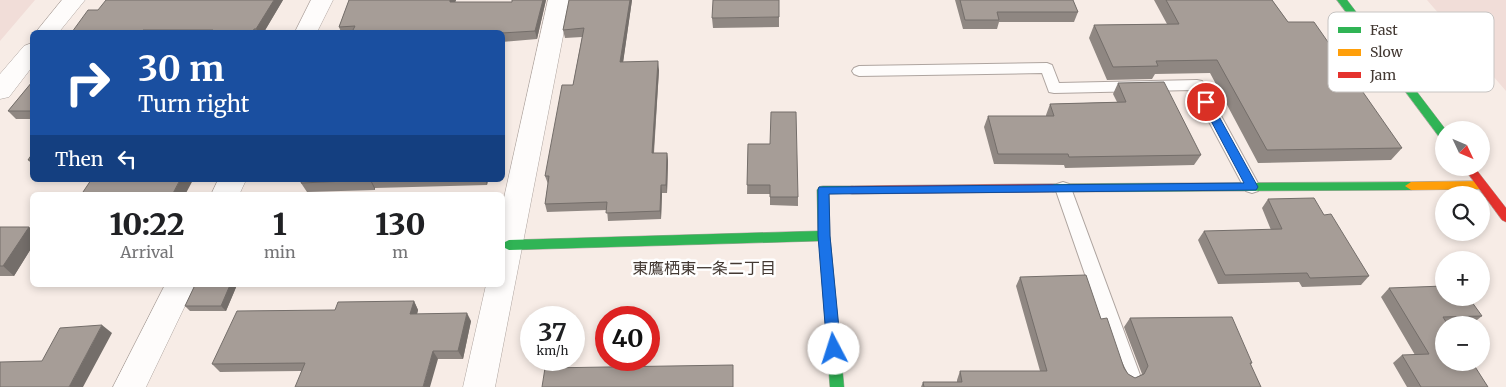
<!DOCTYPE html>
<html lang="en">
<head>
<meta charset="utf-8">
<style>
	:root { --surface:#fff; --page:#f2f2f2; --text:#202124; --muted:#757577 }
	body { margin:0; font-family:Merriweather,"Noto Sans JP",serif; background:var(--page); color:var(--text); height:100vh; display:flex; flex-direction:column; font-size:19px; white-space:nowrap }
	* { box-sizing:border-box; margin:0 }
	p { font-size:16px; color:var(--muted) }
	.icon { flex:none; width:28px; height:28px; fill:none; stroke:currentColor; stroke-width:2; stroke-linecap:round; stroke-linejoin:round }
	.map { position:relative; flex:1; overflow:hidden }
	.details { position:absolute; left:30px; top:192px; width:475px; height:95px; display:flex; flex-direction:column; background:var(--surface); border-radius:8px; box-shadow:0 2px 8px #0003 }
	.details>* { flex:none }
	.banner { position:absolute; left:30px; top:30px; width:475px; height:152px; border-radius:8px; box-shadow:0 2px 8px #0003; background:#1a4fa0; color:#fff; overflow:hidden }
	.needle { width:32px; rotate:134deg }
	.fabs { position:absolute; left:1435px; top:121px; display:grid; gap:10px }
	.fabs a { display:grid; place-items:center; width:55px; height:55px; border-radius:50%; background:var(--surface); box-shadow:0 2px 8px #0003; font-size:25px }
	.speed { position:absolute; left:520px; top:306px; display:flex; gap:10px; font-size:25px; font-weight:700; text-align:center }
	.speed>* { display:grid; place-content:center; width:65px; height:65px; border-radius:50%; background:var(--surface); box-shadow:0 2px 8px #0003; line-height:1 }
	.speed small { font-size:12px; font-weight:400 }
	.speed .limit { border:8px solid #d22; background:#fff; color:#111 }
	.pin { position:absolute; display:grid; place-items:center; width:42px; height:42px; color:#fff; margin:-21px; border:2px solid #fff; border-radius:50%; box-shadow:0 1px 5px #0007 }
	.me { position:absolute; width:55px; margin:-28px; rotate:355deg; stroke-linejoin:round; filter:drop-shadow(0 0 4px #0008) }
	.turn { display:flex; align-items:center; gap:18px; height:105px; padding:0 25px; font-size:22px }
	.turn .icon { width:65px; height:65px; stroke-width:2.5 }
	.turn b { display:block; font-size:35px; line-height:42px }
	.then { display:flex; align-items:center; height:48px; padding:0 25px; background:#0003; gap:10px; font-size:19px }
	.eta { display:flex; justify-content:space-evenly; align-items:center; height:85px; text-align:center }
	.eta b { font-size:30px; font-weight:800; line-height:35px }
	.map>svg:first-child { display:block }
	.industrial { fill:#f1ddd8 }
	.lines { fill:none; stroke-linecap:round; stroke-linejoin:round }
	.lane-casing { stroke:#aea49f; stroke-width:2 }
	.street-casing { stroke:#aea49f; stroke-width:1 }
	.fast-casing { stroke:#aea49f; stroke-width:1 }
	.slow-casing { stroke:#aea49f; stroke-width:1 }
	.jam-casing { stroke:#aea49f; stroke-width:1 }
	.lane { fill:#fefcfb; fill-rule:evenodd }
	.street { fill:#fefcfb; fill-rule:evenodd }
	.fast { fill:#30b455; fill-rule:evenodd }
	.slow { fill:#ff9f0a; fill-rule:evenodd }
	.jam { fill:#e5322d; fill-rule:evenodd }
	.wall { fill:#8f8782 }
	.shaded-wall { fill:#746e6a }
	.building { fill:#a69d97; stroke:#746e6a }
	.route { fill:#1a73e8; stroke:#114b97 }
	.labels { text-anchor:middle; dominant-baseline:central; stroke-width:5; stroke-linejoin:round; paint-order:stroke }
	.neighbourhood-label { font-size:16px; fill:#433933; stroke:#fff }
	.key { fill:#fff; stroke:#c7c4c2; stroke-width:1 }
	.key-label { font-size:14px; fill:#433933 }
</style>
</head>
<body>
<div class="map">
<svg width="1506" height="387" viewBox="0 0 1506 387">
	<rect width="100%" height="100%" fill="#f7ece6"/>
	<path class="industrial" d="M0 0H35L0 41Z
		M1427 0H1506V91Z"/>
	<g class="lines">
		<defs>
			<path id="lane" d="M1047 63 1052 65 1059 83 1197 80 1202 81 1260 187 1258 191 1252 193 1246 191 1192 90 1054 93 1049 92 1042 73 859 76 854 74 852 71 854 68 859 66Z
				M1063 182 1069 184 1071 188 1140 375 1137 381 1130 384 1123 381 1120 375 1055 188 1057 184Z"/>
			<path id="street" d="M62 0H85L59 32H36Z
				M311 0H333L317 32H295Z
				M548 0H570L495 387H463L486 285H502V207Z
				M32 43V67L9 97 0 99V74L24 46Z
				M218 180H246L239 195H211Z
				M165 285H195L146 387H113Z"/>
			<path id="fast" d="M1337 0H1347L1446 130H1444V139L1440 138Z
				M1411 182 1417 186 1411 190 1053 192 1047 188 1053 184Z
				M823 186H852L856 187 858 190 856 193 829 194 830 236 844 387H830L819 241 509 250 505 248 503 245 505 242 509 240 818 231 817 190 819 187Z"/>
			<path id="slow" d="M1482 181 1488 185 1482 189 1411 190 1405 186 1411 182Z"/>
			<path id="jam" d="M1464 168H1475L1506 208V222L1502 220Z
				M1053 184 1059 188 1053 192 852 194 848 193 846 190 848 187 852 186Z"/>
		</defs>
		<use href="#lane" class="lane-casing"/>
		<use href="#street" class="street-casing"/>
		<use href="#fast" class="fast-casing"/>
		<use href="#slow" class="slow-casing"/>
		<use href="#jam" class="jam-casing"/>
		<use href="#lane" class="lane"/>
		<use href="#street" class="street"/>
		<use href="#fast" class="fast"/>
		<use href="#slow" class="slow"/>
		<use href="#jam" class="jam"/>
	</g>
	<path class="wall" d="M283 0 264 32H72Z
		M349 0H456L455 2H512V0H546L537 39 502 42V32H341L339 27Z
		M569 0H632L623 62 659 70 654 153H667L668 161 667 193H662L661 219 608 221 607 210 547 212 545 204 548 184 545 176 573 85 582 37 565 38 563 30Z
		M955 0H1073L1078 12 1074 22H999L997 29H963Z
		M1154 0H1272L1288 22 1402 148 1391 160 1258 163 1210 73 1155 74 1152 79 1107 80 1089 38 1094 25 1167 24Z
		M779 17V27L713 28 712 18Z
		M32 82V119H16L8 111Z
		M1118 83 1201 155 1194 165 1065 168 1064 165 994 164 984 127 988 116H1046V115L1050 104 1117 102 1113 94Z
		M748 144 798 197V206L770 205V194H747Z
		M32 154V164L28 160Z
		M302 180H488L487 185 375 188V190L307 192 301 183Z
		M1268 199 1324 215 1369 276 1361 285 1302 287 1299 282 1218 284 1198 240 1204 231 1271 230 1262 208Z
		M0 227H29L32 230V247L14 276H0Z
		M1020 277 1101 319 1128 374 1135 378 1141 375 1142 374 1124 327 1130 318 1252 363 1250 365 1261 387H921L923 382H957V380L960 371H1040L1016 286Z
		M237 285 226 311H190L185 306Z
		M1389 288 1482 316 1472 324 1444 325 1488 387H1407L1393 363 1402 355H1415L1381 297Z
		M414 301 418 310 417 314 471 321 463 359H438L301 371 220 372 212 364 335 310Z"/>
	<path class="shaded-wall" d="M274 0H283L264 32H258L256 29Z
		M450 0H456L452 11 450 2Z
		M543 0H546L537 39 535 31Z
		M630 0H632L622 70 620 62Z
		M658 61 659 70 653 161 652 153Z
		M667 153 668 161 667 193 666 185Z
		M180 180H193L185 195H172Z
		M370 180H371L375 188V190Z
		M485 180H488L487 185Z
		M661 185 662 193 661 219 660 211Z
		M29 227 32 230V247L14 276 3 266Z
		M230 285H237L226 311 221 306Z
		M414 301 418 310 415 323 410 314Z
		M467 313 471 321 463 359 458 351Z
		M102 325 112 333 83 387H69Z
		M433 351 438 359 430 387H423Z"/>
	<path class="building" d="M106 0H274L256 29H254L253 32H211L213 30H143L141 32H72L88 10H98Z
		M349 0H450V2H512V0H543L535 31 502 33V32H352L355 26 339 27Z
		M569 0H630L620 62 658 61 652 153H667L666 185H661L660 211 606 213 607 202 545 204 549 176H545L562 85H573L584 28 563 30Z
		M713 0H779V17L712 18Z
		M960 0H1073L1078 12H997L999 20H965Z
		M1166 0H1272L1288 22H1314L1402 148 1267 150 1217 60 1156 61 1158 66 1113 67 1094 25 1179 24Z
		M32 82V111H8Z
		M1164 82 1201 155 1069 157 1068 154H998L988 116H1054L1050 104 1126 102 1118 83Z
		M771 112H796L798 197H770V185H747L748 144H770Z
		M32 154V160H28Z
		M91 180H180L172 195H81Z
		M302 180H370L301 183Z
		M1314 198 1324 215 1331 214 1369 276 1310 278 1307 273 1225 275 1204 231 1282 229 1268 199Z
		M0 227H29L3 266H0Z
		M1086 275 1101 319 1107 318 1124 368 1128 374 1135 378 1144 374 1148 366 1130 318 1232 317 1252 363H1250L1261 387H924L923 382H962L960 371H1047L1020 277Z
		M195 285H230L221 306H185Z
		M1444 286V298H1469L1482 316 1443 317 1448 325H1444V362H1472L1488 387H1421L1402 355 1429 354 1389 288Z
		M414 301 410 314 467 313 458 351H433L423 387H295L305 363 212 364 237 311 335 310 338 302Z
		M102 325 69 387H0V362L42 361 60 328Z
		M733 365V387H542L545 368Z"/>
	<path class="route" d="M1206 98 1211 102 1258 187 1256 190 829 194 830 236 841 349 839 353 834 355 829 353 827 349 818 236V190L819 187 1244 183 1201 102Z"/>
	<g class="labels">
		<g class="neighbourhood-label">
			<text x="704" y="268">東鷹栖東一条二丁目</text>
		</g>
	</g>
	<rect x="1328" y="12" width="166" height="80" rx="8" class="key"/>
	<rect x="1338" y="27" width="23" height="6" fill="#30b455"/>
	<rect x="1338" y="49" width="23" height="7" fill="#ff9f0a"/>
	<rect x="1338" y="72" width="23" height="6" fill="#e5322d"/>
	<g class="key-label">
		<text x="1370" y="35">Fast</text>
		<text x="1370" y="57">Slow</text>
		<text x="1370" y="80">Jam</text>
	</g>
</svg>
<div class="fabs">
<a><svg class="needle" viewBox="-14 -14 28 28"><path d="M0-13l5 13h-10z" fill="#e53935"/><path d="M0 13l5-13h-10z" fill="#757577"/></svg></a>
<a><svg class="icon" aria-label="search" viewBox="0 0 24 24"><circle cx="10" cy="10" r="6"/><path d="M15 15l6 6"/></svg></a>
<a>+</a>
<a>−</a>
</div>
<div class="speed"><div>37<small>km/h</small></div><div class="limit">40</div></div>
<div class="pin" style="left:1206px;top:102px;background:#d93025"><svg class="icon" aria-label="arrive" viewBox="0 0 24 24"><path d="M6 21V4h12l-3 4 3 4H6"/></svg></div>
<svg class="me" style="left:834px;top:349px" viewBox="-20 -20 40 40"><circle r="19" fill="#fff"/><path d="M0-13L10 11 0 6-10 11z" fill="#1a73e8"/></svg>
<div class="banner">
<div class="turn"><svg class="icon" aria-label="right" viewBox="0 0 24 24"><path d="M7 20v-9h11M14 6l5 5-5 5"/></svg><div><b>30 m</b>Turn right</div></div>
<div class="then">Then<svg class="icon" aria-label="left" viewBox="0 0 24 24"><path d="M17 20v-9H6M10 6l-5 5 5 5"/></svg></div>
</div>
<section class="details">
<div class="eta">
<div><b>10:22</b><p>Arrival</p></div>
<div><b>1</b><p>min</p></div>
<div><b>130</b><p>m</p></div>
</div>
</section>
</div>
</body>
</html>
